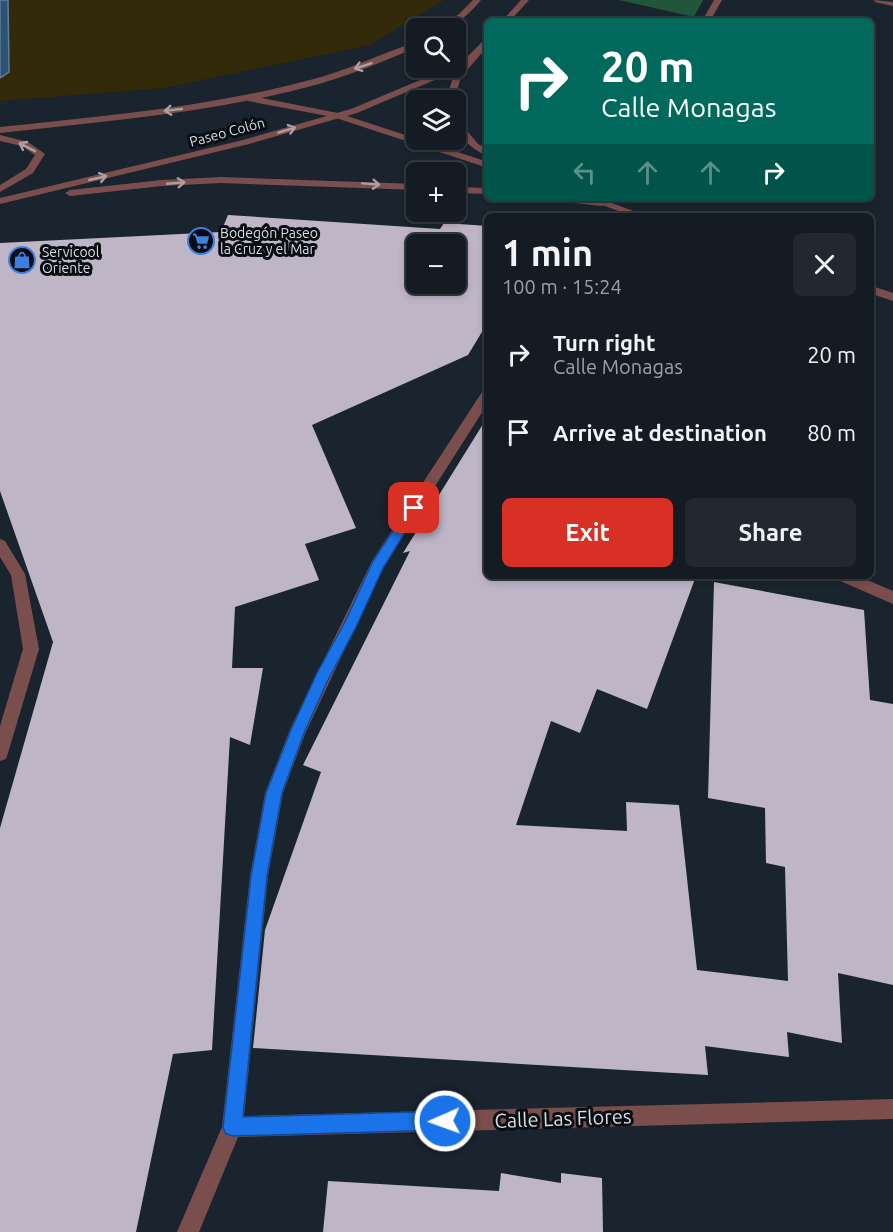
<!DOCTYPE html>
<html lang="en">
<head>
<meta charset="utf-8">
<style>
	:root { --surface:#141b22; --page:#21282f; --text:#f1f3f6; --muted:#9da1a5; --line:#333940; --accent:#d93025 }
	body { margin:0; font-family:Ubuntu,sans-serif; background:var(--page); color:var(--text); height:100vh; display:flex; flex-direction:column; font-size:22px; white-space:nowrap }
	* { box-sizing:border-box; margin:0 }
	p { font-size:20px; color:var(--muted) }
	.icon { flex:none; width:33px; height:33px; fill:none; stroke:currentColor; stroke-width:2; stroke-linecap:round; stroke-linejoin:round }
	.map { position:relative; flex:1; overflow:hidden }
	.sheet { position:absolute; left:484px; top:213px; width:390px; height:366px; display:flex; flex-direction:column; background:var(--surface); border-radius:9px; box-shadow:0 3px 9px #0003,0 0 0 2px var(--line) }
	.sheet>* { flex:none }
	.guide { position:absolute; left:484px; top:18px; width:390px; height:183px; border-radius:9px; box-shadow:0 3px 9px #0003,0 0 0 2px var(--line); background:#00695c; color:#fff; overflow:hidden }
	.buttons { position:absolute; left:406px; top:18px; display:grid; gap:12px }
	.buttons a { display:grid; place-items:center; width:60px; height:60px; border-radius:9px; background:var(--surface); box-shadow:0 3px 9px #0003,0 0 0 2px var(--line); font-size:30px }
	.pin { position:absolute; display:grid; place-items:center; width:51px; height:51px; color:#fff; margin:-26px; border-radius:12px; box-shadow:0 3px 9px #0006 }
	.me { position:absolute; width:66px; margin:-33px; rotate:268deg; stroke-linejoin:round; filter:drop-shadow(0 0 4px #0008) }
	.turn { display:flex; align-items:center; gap:21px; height:126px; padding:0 18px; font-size:27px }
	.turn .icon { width:78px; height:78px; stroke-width:2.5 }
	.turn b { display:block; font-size:42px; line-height:51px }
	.lanes { display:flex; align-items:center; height:57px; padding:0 18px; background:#0003; justify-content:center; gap:30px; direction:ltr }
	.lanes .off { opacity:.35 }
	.round { display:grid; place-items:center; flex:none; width:63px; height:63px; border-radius:9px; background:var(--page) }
	.headline { display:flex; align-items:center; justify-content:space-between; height:102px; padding:0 18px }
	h1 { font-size:36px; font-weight:700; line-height:45px }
	.cta { display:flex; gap:12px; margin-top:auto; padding:12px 18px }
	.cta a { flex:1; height:69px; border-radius:9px; background:var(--accent); color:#fff; font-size:24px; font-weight:700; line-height:69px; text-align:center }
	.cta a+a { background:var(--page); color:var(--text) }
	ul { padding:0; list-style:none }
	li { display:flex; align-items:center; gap:18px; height:78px; padding:0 18px }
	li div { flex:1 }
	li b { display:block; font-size:22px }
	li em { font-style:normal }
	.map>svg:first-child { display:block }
	.green { fill:#21563b }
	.sand { fill:#322a08 }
	.water { fill:#2d5277; stroke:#607c98; stroke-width:1.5 }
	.building { fill:#beb6c7; fill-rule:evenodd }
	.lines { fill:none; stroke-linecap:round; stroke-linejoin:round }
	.minor { fill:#7b4e4e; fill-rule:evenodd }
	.tertiary { fill:#7b4e4e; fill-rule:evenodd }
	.oneway { stroke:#ae9ea2 }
	.route { fill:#1a73e8; stroke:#114b97; stroke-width:1.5 }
	.labels { text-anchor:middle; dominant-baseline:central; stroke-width:6; stroke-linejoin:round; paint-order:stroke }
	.far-street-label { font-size:14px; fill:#d8dfe6; stroke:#080d11 }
	.far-poi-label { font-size:14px; fill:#d8dfe6; stroke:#080d11; text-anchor:start }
	.near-street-label { font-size:20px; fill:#d8dfe6; stroke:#080d11 }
</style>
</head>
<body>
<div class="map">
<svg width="893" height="1232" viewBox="0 0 893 1232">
	<rect width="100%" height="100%" fill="#1a242e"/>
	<path class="green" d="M619 0H703L694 17Z"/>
	<path class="sand" d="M8 0H444L370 45 164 88 0 101V78L9 72Z"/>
	<path class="water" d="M0 0H8L9 72 0 78Z"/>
	<path class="building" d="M228 215 440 229 444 223 488 226V322L468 355 312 425 356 528 305 544 319 580 235 607 232 668H263L250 745 230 737 212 1050 173 1054 136 1232H0V828L53 642 0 491V243L221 232ZM417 244H456V284H417Z
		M488 416V576H696L647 709 597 689 580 733 551 721 516 825 627 831 626 802 679 805 697 970 788 981 785 867 766 863 765 808 708 798 714 582 864 610 870 700 893 704V985L838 973 842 1043 787 1032 789 1057 705 1046 708 1075 253 1048 265 930 321 772 303 765 410 551 403 553Z
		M501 1173 561 1183V1173L602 1178 603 1232H323L328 1181 499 1191Z"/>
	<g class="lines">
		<path class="minor" d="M714 0H722L710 21H702Z
			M874 0 893 2V6L875 2Z
			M251 96 338 113 488 162V168L333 117 248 101V97Z
			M583 198H598L647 216H632Z
			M872 286 893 293V301L872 294Z
			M488 388V403L383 568 305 734 283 793 268 876 244 1116 893 1099V1119L238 1137 199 1232H177L222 1127 250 876 265 793 291 727 372 561 484 389Z
			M0 539 5 541 25 574 39 649 8 753 6 759 0 761V726L23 649 11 575 0 557Z
			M836 576H858L893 591V604L838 580Z"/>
		<path class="tertiary" d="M473 0H481C470 13 456 28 438 28L459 14Z
			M521 0H529L510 21H502Z
			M485 39H488V46L461 77 454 100H446L453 77 458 70 357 113 249 144 0 204V198L243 140 351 109 449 68 456 66 459 68 458 62 466 58Z
			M417 42V47C385 61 353 74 319 84 215 113 107 121 0 133V127C104 116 209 107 310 80 347 71 381 53 417 42Z
			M456 120 459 121 478 144 488 149V156C473 150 456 137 456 120Z
			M0 135 28 142 45 154 33 173 0 192V185L26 169 35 155 22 146 0 141Z
			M221 177 417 184V190L221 183 162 186 70 196 65 193 70 190 162 180Z
			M456 187 488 188V194L456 193Z
			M551 198C567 198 594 194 607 203L602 206 556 201Z"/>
	</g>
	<defs><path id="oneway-shaft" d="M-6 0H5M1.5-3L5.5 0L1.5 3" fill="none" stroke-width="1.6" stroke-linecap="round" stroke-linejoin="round" transform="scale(1.5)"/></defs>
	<g class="oneway">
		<use href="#oneway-shaft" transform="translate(363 66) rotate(162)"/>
		<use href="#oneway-shaft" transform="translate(173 110) rotate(173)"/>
		<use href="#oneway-shaft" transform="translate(287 130) rotate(-17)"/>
		<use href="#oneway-shaft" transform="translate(27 147) rotate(-153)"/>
		<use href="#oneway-shaft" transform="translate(98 178) rotate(-13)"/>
		<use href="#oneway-shaft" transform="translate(176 183) rotate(-5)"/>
		<use href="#oneway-shaft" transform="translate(371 184) rotate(4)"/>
	</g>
	<path class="route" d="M414 503 420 508 383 568 356 627 327 682 304 733 282 793 267 876 243 1117 445 1111 451 1114 454 1121 451 1128 445 1130 232 1136 225 1133 223 1127 251 876 266 793 290 732 317 673 346 620 373 561 410 505Z"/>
	<defs>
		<symbol id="supermarket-ring" viewBox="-11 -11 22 22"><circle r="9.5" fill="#080d11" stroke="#3f7fe0" stroke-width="1.5"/><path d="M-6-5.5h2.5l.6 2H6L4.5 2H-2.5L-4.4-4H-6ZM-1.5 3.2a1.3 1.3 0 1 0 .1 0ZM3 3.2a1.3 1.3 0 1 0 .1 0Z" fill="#3f7fe0"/></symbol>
		<symbol id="shop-ring" viewBox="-11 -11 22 22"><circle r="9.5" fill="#080d11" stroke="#3f7fe0" stroke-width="1.5"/><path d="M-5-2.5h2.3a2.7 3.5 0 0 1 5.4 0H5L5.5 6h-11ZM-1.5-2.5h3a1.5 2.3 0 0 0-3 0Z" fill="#3f7fe0"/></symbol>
	</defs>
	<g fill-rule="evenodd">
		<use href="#supermarket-ring" x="186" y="226" width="30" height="30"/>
		<use href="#shop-ring" x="7" y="245" width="30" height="30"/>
	</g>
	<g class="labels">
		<g class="far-street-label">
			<text transform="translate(227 132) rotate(-15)">Paseo Colón</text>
		</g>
		<g class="far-poi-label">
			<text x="220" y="233">Bodegón Paseo<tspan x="220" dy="16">la Cruz y el Mar</tspan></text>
			<text x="42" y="252">Servicool<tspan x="42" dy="16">Oriente</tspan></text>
		</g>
		<g class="near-street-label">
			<text transform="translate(563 1118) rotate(-2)">Calle Las Flores</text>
		</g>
	</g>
</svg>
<div class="buttons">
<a><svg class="icon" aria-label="search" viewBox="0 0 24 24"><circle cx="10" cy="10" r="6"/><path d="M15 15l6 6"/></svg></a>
<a><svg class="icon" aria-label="layers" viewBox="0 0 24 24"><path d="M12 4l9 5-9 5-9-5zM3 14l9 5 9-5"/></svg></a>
<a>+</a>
<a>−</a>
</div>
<div class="pin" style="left:414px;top:508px;background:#d93025"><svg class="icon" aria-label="arrive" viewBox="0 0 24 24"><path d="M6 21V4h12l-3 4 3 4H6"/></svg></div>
<svg class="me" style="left:445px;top:1121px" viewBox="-20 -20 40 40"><circle r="17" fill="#1a73e8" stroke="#fff" stroke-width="3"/><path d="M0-11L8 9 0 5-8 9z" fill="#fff"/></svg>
<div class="guide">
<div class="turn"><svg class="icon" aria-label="right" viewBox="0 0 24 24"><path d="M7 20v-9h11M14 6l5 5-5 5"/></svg><div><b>20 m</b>Calle Monagas</div></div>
<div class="lanes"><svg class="icon off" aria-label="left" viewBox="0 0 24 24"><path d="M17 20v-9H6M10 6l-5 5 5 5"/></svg><svg class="icon off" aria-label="ahead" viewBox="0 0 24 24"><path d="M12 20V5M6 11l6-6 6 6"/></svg><svg class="icon off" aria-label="ahead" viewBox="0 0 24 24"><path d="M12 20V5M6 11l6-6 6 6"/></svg><svg class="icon" aria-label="right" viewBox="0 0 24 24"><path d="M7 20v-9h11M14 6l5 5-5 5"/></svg></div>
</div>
<section class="sheet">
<div class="headline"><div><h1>1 min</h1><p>100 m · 15:24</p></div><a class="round"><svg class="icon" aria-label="close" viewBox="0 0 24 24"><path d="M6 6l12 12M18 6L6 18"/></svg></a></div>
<ul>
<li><svg class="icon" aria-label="right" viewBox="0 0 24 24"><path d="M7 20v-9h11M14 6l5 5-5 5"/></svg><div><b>Turn right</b><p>Calle Monagas</p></div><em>20 m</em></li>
<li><svg class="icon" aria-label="arrive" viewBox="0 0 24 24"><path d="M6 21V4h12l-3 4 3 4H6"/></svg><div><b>Arrive at destination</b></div><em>80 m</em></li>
</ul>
<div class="cta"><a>Exit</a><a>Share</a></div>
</section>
</div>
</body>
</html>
